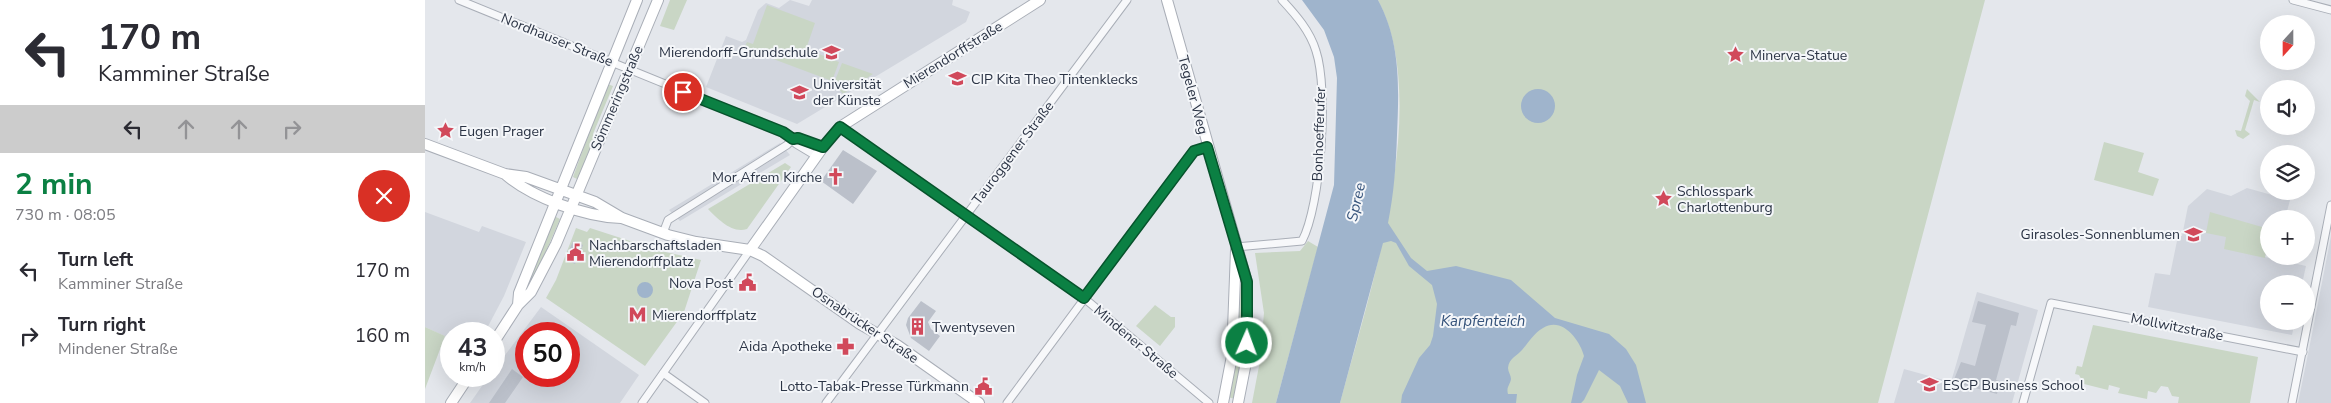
<!DOCTYPE html>
<html lang="en">
<head>
<meta charset="utf-8">
<style>
	:root { --surface:#fff; --page:#f2f2f3; --text:#2b2b33; --muted:#7c7c81; --accent:#0b8043 }
	body { margin:0; font-family:"Nunito Sans",sans-serif; background:var(--page); color:var(--text); height:100vh; display:flex; flex-direction:column; font-size:19px; white-space:nowrap }
	* { box-sizing:border-box; margin:0 }
	p { font-size:16px; color:var(--muted) }
	.icon { flex:none; width:28px; height:28px; fill:none; stroke:currentColor; stroke-width:2; stroke-linecap:round; stroke-linejoin:round }
	.map { position:relative; flex:1; overflow:hidden }
	.drawer { display:flex; flex-direction:column; background:var(--surface); width:425px }
	.drawer>* { flex:none }
	.top-card { background:#fff; color:var(--text); overflow:hidden }
	.needle { width:32px; rotate:201deg }
	.tools { position:absolute; left:1835px; top:15px; display:grid; gap:10px }
	.tools a { display:grid; place-items:center; width:55px; height:55px; border-radius:50%; background:var(--surface); box-shadow:0 5px 20px #0002; font-size:25px }
	.speed { position:absolute; left:15px; top:322px; display:flex; gap:10px; font-size:25px; font-weight:700; text-align:center }
	.speed>* { display:grid; place-content:center; width:65px; height:65px; border-radius:50%; background:var(--surface); box-shadow:0 5px 20px #0002; line-height:1 }
	.speed small { font-size:12px; font-weight:400 }
	.speed .limit { border:8px solid #d22; background:#fff; color:#111 }
	.pin { position:absolute; display:grid; place-items:center; width:42px; height:42px; color:#fff; margin:-21px; border:2px solid #fff; border-radius:50%; box-shadow:0 1px 5px #0007 }
	.me { position:absolute; width:55px; margin:-28px; rotate:2deg; stroke-linejoin:round; filter:drop-shadow(0 0 4px #0008) }
	.turn { display:flex; align-items:center; gap:18px; height:105px; padding:0 15px; font-size:22px }
	.turn .icon { width:65px; height:65px; stroke-width:2.5 }
	.turn b { display:block; font-size:35px; line-height:42px }
	.lanes { display:flex; align-items:center; height:48px; padding:0 15px; background:#0003; justify-content:center; gap:25px; direction:ltr }
	.lanes .off { opacity:.35 }
	.round { display:grid; place-items:center; flex:none; width:52px; height:52px; border-radius:26px; background:var(--page) }
	.headline { display:flex; align-items:center; justify-content:space-between; height:85px; padding:0 15px }
	h1 { font-size:30px; font-weight:700; line-height:38px; color:var(--accent) }
	ul { padding:0; list-style:none }
	li { display:flex; align-items:center; gap:15px; height:65px; padding:0 15px }
	li div { flex:1 }
	li b { display:block; font-size:19px }
	li em { font-style:normal }
	main { display:flex; flex:1; min-height:0 }
	.map>svg:first-child { display:block }
	.built { fill:#d2d6de; fill-rule:evenodd }
	.green { fill:#c9d6c5 }
	.water { fill:#9fb4cc }
	.building { fill:#bbc0ca }
	.lines { fill:none; stroke-linecap:round; stroke-linejoin:round }
	.street-casing { stroke:#a9aeb7; stroke-width:9 }
	.secondary-casing { stroke:#a9aeb7; stroke-width:12 }
	.street { stroke:#f7f8fa; stroke-width:7 }
	.secondary { stroke:#fff; stroke-width:10 }
	.route-casing { stroke:#07532c; stroke-width:12 }
	.route { stroke:#0b8043; stroke-width:9 }
	.labels { text-anchor:middle; dominant-baseline:central; stroke-width:4; stroke-linejoin:round; paint-order:stroke }
	.street-label { font-size:14px; fill:#2b3445; stroke:#f4f6f9 }
	.poi-label { font-size:14px; fill:#2b3445; stroke:#f4f6f9; text-anchor:start }
	.water-label { font-size:15px; font-style:italic; fill:#34527a; stroke:#f4f6f9 }
</style>
</head>
<body>
<main>
<section class="drawer">
<div class="top-card">
<div class="turn"><svg class="icon" aria-label="left" viewBox="0 0 24 24"><path d="M17 20v-9H6M10 6l-5 5 5 5"/></svg><div><b>170 m</b>Kamminer Straße</div></div>
<div class="lanes"><svg class="icon" aria-label="left" viewBox="0 0 24 24"><path d="M17 20v-9H6M10 6l-5 5 5 5"/></svg><svg class="icon off" aria-label="ahead" viewBox="0 0 24 24"><path d="M12 20V5M6 11l6-6 6 6"/></svg><svg class="icon off" aria-label="ahead" viewBox="0 0 24 24"><path d="M12 20V5M6 11l6-6 6 6"/></svg><svg class="icon off" aria-label="right" viewBox="0 0 24 24"><path d="M7 20v-9h11M14 6l5 5-5 5"/></svg></div>
</div>
<div class="headline"><div><h1>2 min</h1><p>730 m · 08:05</p></div><a class="round" style="background:#d93025;color:#fff"><svg class="icon" aria-label="close" viewBox="0 0 24 24"><path d="M6 6l12 12M18 6L6 18"/></svg></a></div>
<ul>
<li><svg class="icon" aria-label="left" viewBox="0 0 24 24"><path d="M17 20v-9H6M10 6l-5 5 5 5"/></svg><div><b>Turn left</b><p>Kamminer Straße</p></div><em>170 m</em></li>
<li><svg class="icon" aria-label="right" viewBox="0 0 24 24"><path d="M7 20v-9h11M14 6l5 5-5 5"/></svg><div><b>Turn right</b><p>Mindener Straße</p></div><em>160 m</em></li>
</ul>
</section>
<div class="map">
<svg width="1906" height="403" viewBox="0 0 1906 403">
	<rect width="100%" height="100%" fill="#e4e7ec"/>
	<path class="built" d="M365 0 384 6 387 0H528L527 5 545 12 541 22 372 124 281 87 301 36 317 42 321 40 333 10 341 3 354 8Z
		M355 143 365 155 255 221 244 210Z
		M1822 188 1865 200 1860 219H1844V238L1840 257 1881 266 1877 284H1844V321H1870L1867 335 1723 307 1730 273 1745 275 1753 236H1757L1763 206 1782 189 1806 196Z
		M0 212 54 232 57 226 101 242 79 296 59 334H26V339L0 327Z
		M1906 236V403H1873L1886 339Z
		M1552 292 1613 310 1587 403H1469L1479 369 1526 382Z
		M116 307 214 375 195 403H45L64 376H69V370ZM101 334H144V376H101Z"/>
	<path class="green" d="M245 0H262L249 30 235 26Z
		M953 0H1560L1453 403H915C944 294 1008 105 953 0Z
		M342 5 390 23 381 49 414 62 407 81 319 48 322 42 328 44Z
		M417 63 448 74 418 94 409 83Z
		M182 84 188 86 168 134 170 142 154 180 148 177Z
		M1822 89 1835 102 1829 100 1820 130 1825 134 1818 139 1812 136 1810 130 1816 131 1825 101 1820 96Z
		M1679 142 1719 153 1713 172 1734 179 1728 196 1669 180Z
		M360 163 366 167 322 229C307 234 293 219 283 209Z
		M1785 212 1844 229 1840 258 1799 249 1801 237 1781 233Z
		M129 216 135 219 116 263 99 294Z
		M151 228 162 232 165 228 236 251 276 260 259 312 220 366 121 298 131 280Z
		M883 241 893 247 851 403H827L834 366 839 313 830 253 875 251Z
		M814 266C826 301 817 362 810 399L803 397Z
		M730 305 746 317H750V327L735 346 711 326Z
		M1668 325 1833 357 1825 403H1753L1754 397 1747 396 1743 387 1736 386 1731 393 1723 391 1722 399 1693 393 1695 388 1684 385 1683 390 1659 384 1654 375 1650 374 1652 366 1657 367Z
		M0 327 20 336 0 389Z"/>
	<path class="water" d="M877 0H953C976 43 974 87 972 135 971 165 969 193 963 223L986 258 1002 271 1031 266 1086 280 1130 318 1184 334 1201 349 1211 365 1221 403H1203L1195 386 1174 370 1159 400 1156 403H1146L1152 375 1159 356C1155 340 1137 316 1118 328 1108 334 1104 342 1097 350 1092 356 1084 358 1083 368 1083 372 1086 375 1086 379 1085 385 1081 387 1083 394H1092L1091 403H976L977 395 994 358 1005 345 1008 336 1012 304 1007 285 984 266 971 243 966 241 958 243 915 403H851L909 185 912 78 909 57 899 30Z
		M1096 106a17 17 0 1 1 34 0a17 17 0 1 1-34 0Z
		M212 290a8 8 0 1 1 16 0a8 8 0 1 1-16 0Z"/>
	<path class="building" d="M418 150 452 171 428 204 396 181Z
		M148 241 158 245 150 264 140 259Z
		M496 301 511 311 503 322 506 329 515 336 504 351 486 338 481 325 483 318Z
		M1553 301 1594 313 1591 326 1586 325 1571 380 1575 381 1572 394 1528 382 1536 362 1550 366 1561 325 1547 322Z
		M87 369 98 377 80 403H64Z"/>
	<g class="lines">
		<defs>
			<path id="street" d="M34 0 358 132 371 144 391 156
				M1868 0 1906 10
				M415 127 659 298 784 403
				M368 139 373 137 398 147
				M238 233 243 220 362 145 368 139
				M811 247 877 241C896 205 904 90 891 51 885 31 871 15 857 0
				M238 373 280 403
				M217 403 325 250
				M401 403 702 0
				M582 403 769 151 782 147
				M1598 403 1626 303 1878 352
				M1867 403 1906 205"/>
			<path id="secondary" d="M742 0 822 282V357L813 403
				M0 144 80 174 101 177 170 202 197 218 243 235 271 242 325 250 338 256 435 324 472 345 554 403
				M81 175C108 198 161 217 196 218
				M325 250 398 147 415 127 615 0
				M93 305 106 292 131 244 233 0
				M69 342 93 305 94 293 212 0
				M26 403 44 376
				M798 403 807 356 811 250"/>
		</defs>
		<use href="#street" class="street-casing"/>
		<use href="#secondary" class="secondary-casing"/>
		<use href="#street" class="street"/>
		<use href="#secondary" class="secondary"/>
	</g>
	<g class="lines">
		<defs>
			<path id="route" d="M258 92 358 132 368 139 373 138 398 147 415 127 659 298 769 151 782 147 822 282V343"/>
		</defs>
		<use href="#route" class="route-casing"/>
		<use href="#route" class="route"/>
	</g>
	<defs>
		<symbol id="school-bare" viewBox="-9 -9 18 18"><path d="M0-5L7-2L0 1L-7-2ZM-4 1L0 2.5L4 1V4Q0 6-4 4Z" fill="#d1495b" stroke="#f4f6f9" stroke-width="2.5" paint-order="stroke"/></symbol>
		<symbol id="sight-bare" viewBox="-9 -9 18 18"><path d="M0-6L1.8-2.2L6-1.7L2.9 1.2L3.7 5.4L0 3.3L-3.7 5.4L-2.9 1.2L-6-1.7L-1.8-2.2Z" fill="#d1495b" stroke="#f4f6f9" stroke-width="2.5" paint-order="stroke"/></symbol>
		<symbol id="university-bare" viewBox="-9 -9 18 18"><path d="M0-5L7-2L0 1L-7-2ZM-4 1L0 2.5L4 1V4Q0 6-4 4Z" fill="#d1495b" stroke="#f4f6f9" stroke-width="2.5" paint-order="stroke"/></symbol>
		<symbol id="church-bare" viewBox="-9 -9 18 18"><path d="M-1.2-6h2.4v3.5h3.3v2.4h-3.3V6h-2.4V-.1h-3.3v-2.4h3.3Z" fill="#d1495b" stroke="#f4f6f9" stroke-width="2.5" paint-order="stroke"/></symbol>
		<symbol id="civic-bare" viewBox="-9 -9 18 18"><path d="M-.6-6.5H3V-4.5H.6V-3L4-1V1h2V6H-6V1h2V-1L-.6-3ZM-1.2 2.5V6h2.4V2.5Z" fill="#d1495b" stroke="#f4f6f9" stroke-width="2.5" paint-order="stroke"/></symbol>
		<symbol id="metro-bare" viewBox="-9 -9 18 18"><path d="M-5.5 5V-5H-3L0 0L3-5H5.5V5H3V-.5L0 4L-3-.5V5Z" fill="#d1495b" stroke="#f4f6f9" stroke-width="2.5" paint-order="stroke"/></symbol>
		<symbol id="building-bare" viewBox="-9 -9 18 18"><path d="M-4-6H4V6H1V3H-1V6H-4ZM-2.5-4.3h1.7v1.8h-1.7ZM.8-4.3h1.7v1.8H.8ZM-2.5-1h1.7V.8h-1.7ZM.8-1h1.7V.8H.8Z" fill="#d1495b" stroke="#f4f6f9" stroke-width="2.5" paint-order="stroke"/></symbol>
		<symbol id="pharmacy-bare" viewBox="-9 -9 18 18"><path d="M-2-6h4v4h4v4h-4v4h-4v-4h-4v-4h4Z" fill="#d1495b" stroke="#f4f6f9" stroke-width="2.5" paint-order="stroke"/></symbol>
	</defs>
	<g fill-rule="evenodd">
		<use href="#school-bare" x="394" y="40" width="25" height="25"/>
		<use href="#sight-bare" x="1298" y="42" width="25" height="25"/>
		<use href="#school-bare" x="520" y="66" width="25" height="25"/>
		<use href="#university-bare" x="362" y="80" width="25" height="25"/>
		<use href="#sight-bare" x="8" y="118" width="25" height="25"/>
		<use href="#church-bare" x="398" y="164" width="25" height="25"/>
		<use href="#sight-bare" x="1226" y="186" width="25" height="25"/>
		<use href="#school-bare" x="1756" y="222" width="25" height="25"/>
		<use href="#civic-bare" x="138" y="240" width="25" height="25"/>
		<use href="#civic-bare" x="310" y="270" width="25" height="25"/>
		<use href="#metro-bare" x="200" y="302" width="25" height="25"/>
		<use href="#building-bare" x="480" y="314" width="25" height="25"/>
		<use href="#pharmacy-bare" x="408" y="334" width="25" height="25"/>
		<use href="#university-bare" x="1492" y="372" width="25" height="25"/>
		<use href="#civic-bare" x="546" y="374" width="25" height="25"/>
	</g>
	<g class="labels">
		<g class="street-label">
			<text transform="translate(132 40) rotate(22)">Nordhauser Straße</text>
			<text transform="translate(528 55) rotate(-32)">Mierendorffstraße</text>
			<text transform="translate(768 95) rotate(75)">Tegeler Weg</text>
			<text transform="translate(192 98) rotate(-67)">Sömmeringstraße</text>
			<text transform="translate(894 134) rotate(-88)">Bonhoefferufer</text>
			<text transform="translate(588 153) rotate(-53)">Tauroggener Straße</text>
			<text transform="translate(440 325) rotate(34)">Osnabrücker Straße</text>
			<text transform="translate(1752 327) rotate(11)">Mollwitzstraße</text>
			<text transform="translate(711 342) rotate(40)">Mindener Straße</text>
		</g>
		<g class="poi-label">
			<text x="393" y="52" text-anchor="end">Mierendorff-Grundschule</text>
			<text x="1325" y="55">Minerva-Statue</text>
			<text x="546" y="79">CIP Kita Theo Tintenklecks</text>
			<text x="388" y="84">Universität<tspan x="388" dy="16">der Künste</tspan></text>
			<text x="34" y="131">Eugen Prager</text>
			<text x="397" y="177" text-anchor="end">Mor Afrem Kirche</text>
			<text x="1252" y="191">Schlosspark<tspan x="1252" dy="16">Charlottenburg</tspan></text>
			<text x="1755" y="234" text-anchor="end">Girasoles-Sonnenblumen</text>
			<text x="164" y="245">Nachbarschaftsladen<tspan x="164" dy="16">Mierendorffplatz</tspan></text>
			<text x="308" y="283" text-anchor="end">Nova Post</text>
			<text x="227" y="315">Mierendorffplatz</text>
			<text x="507" y="327">Twentyseven</text>
			<text x="407" y="346" text-anchor="end">Aida Apotheke</text>
			<text x="1518" y="385">ESCP Business School</text>
			<text x="544" y="386" text-anchor="end">Lotto-Tabak-Presse Türkmann</text>
		</g>
		<g class="water-label">
			<text transform="translate(931 202) rotate(-77)">Spree</text>
			<text x="1058" y="321">Karpfenteich</text>
		</g>
	</g>
</svg>
<div class="tools">
<a><svg class="needle" viewBox="-14 -14 28 28"><path d="M0-13l5 13h-10z" fill="#e53935"/><path d="M0 13l5-13h-10z" fill="#7c7c81"/></svg></a>
<a><svg class="icon" aria-label="sound" viewBox="0 0 24 24"><path d="M4 9h4l5-4v14l-5-4H4zM17 9q2 3 0 6"/></svg></a>
<a><svg class="icon" aria-label="layers" viewBox="0 0 24 24"><path d="M12 4l9 5-9 5-9-5zM3 14l9 5 9-5"/></svg></a>
<a>+</a>
<a>−</a>
</div>
<div class="speed"><div>43<small>km/h</small></div><div class="limit">50</div></div>
<div class="pin" style="left:258px;top:92px;background:#d93025"><svg class="icon" aria-label="arrive" viewBox="0 0 24 24"><path d="M6 21V4h12l-3 4 3 4H6"/></svg></div>
<svg class="me" style="left:822px;top:343px" viewBox="-20 -20 40 40"><circle r="17" fill="#0b8043" stroke="#fff" stroke-width="3"/><path d="M0-11L8 9 0 5-8 9z" fill="#fff"/></svg>
</div>
</main>
</body>
</html>
